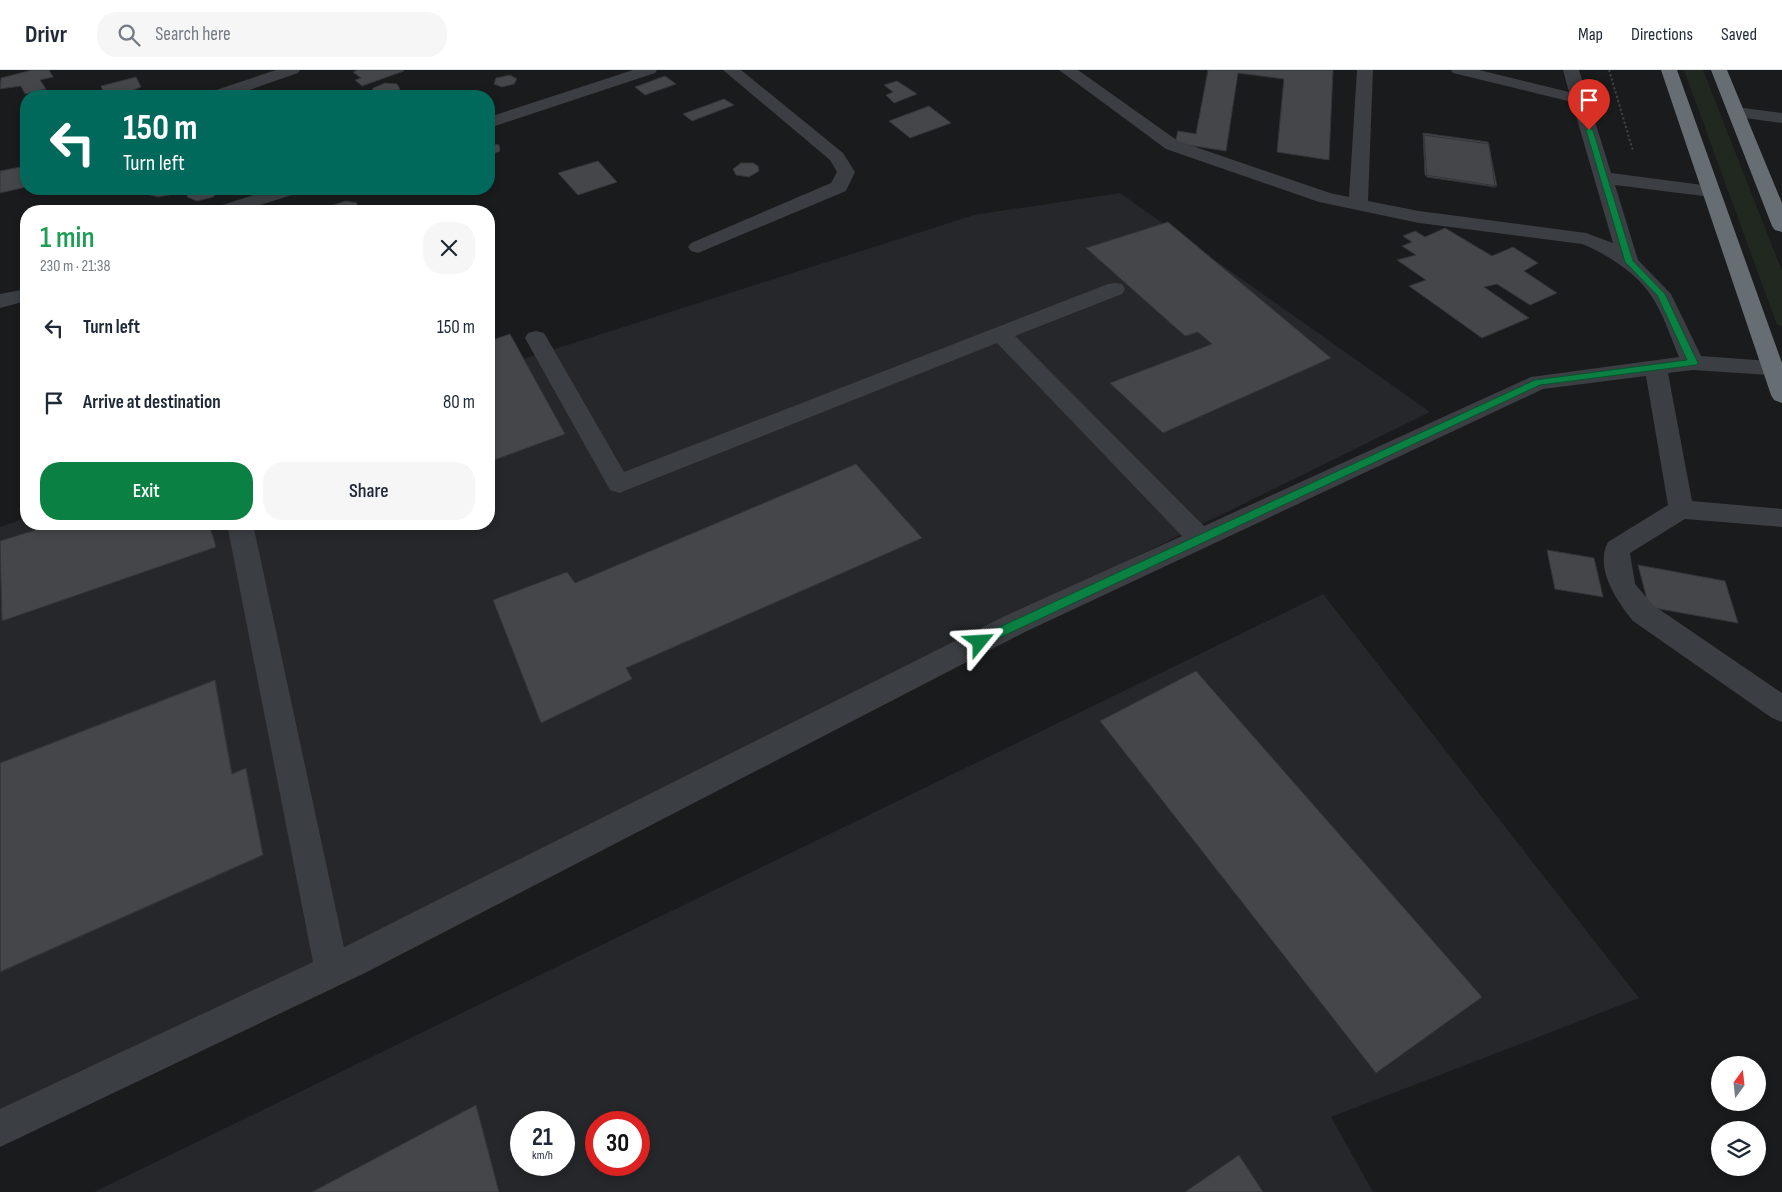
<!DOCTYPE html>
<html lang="en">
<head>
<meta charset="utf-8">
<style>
	:root { --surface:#fff; --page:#f6f6f7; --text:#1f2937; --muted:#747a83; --line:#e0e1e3; --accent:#0b8043 }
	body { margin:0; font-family:"Sofia Sans Condensed",sans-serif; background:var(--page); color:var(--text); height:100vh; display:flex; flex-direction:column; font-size:19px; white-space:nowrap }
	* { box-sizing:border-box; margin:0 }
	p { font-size:16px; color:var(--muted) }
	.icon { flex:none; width:28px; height:28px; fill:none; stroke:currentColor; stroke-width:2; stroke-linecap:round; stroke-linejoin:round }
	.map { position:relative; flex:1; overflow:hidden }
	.sheet { position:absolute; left:20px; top:135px; width:475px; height:325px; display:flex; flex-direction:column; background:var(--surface); border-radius:20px; box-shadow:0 2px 8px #0003 }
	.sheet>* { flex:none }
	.top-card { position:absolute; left:20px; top:20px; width:475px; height:105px; border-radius:20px; box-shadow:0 2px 8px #0003; background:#00695c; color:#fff; overflow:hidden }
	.needle { width:32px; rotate:15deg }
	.tools { position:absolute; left:1711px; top:986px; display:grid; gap:10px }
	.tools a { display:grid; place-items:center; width:55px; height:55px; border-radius:50%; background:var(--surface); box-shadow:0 2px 8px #0003; font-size:25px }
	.speed { position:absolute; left:510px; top:1041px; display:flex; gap:10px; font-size:25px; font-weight:700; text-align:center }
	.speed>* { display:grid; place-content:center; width:65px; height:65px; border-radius:50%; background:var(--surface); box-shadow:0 2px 8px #0003; line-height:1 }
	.speed small { font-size:12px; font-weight:400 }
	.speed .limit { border:8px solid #d22; background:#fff; color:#111 }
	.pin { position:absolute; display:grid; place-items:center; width:42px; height:42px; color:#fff; margin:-51px -21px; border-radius:50% 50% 50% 0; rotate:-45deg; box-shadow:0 0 5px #0007 }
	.pin .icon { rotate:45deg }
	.me { position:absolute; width:55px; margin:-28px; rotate:63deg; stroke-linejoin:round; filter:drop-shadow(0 0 4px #0008) }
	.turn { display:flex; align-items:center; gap:18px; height:105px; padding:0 20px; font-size:22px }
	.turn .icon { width:65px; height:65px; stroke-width:2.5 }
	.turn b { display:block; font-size:35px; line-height:42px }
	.round { display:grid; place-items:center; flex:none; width:52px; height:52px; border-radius:20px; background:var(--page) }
	.head { display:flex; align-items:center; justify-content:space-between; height:85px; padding:0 20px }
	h1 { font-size:30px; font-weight:600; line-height:38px; color:#1e9e55 }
	.action { display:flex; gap:10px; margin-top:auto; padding:10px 20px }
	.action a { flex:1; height:58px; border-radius:20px; background:var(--accent); color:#fff; font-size:20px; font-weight:600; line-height:58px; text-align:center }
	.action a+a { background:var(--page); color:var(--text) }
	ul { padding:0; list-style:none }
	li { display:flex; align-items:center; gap:15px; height:75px; padding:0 20px }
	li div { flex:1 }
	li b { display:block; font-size:19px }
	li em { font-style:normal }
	header { display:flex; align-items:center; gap:30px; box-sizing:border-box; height:70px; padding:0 25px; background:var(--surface); border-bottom:1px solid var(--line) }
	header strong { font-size:24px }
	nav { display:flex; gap:28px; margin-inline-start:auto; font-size:18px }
	.search { width:350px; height:45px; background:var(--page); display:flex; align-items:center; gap:12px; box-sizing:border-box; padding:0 18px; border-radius:20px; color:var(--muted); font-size:19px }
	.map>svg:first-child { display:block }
	.built { fill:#26272a; fill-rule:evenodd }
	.green { fill:#21281f }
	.building { fill:#44464a; stroke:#343539 }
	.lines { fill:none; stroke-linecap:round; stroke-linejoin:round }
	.path { stroke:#414649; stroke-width:2; stroke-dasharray:2 2.5; stroke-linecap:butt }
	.minor { fill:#3b3e42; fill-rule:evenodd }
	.highway { fill:#676e73; fill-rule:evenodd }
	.route { fill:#0b8043; stroke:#07532c }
</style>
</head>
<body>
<header>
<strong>Drivr</strong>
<div class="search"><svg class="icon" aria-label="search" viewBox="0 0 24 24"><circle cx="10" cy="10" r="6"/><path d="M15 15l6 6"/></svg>Search here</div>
<nav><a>Map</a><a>Directions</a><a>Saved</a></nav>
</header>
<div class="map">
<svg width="1782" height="1122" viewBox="0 0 1782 1122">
	<rect width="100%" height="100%" fill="#1a1b1d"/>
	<path class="built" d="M1120 123 1430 342 0 1046V457L26 448V454H489V300L974 145Z
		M1323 524 1639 928 1331 1047 1373 1122H94ZM521 1052H564V1095H521ZM596 1052H639V1095H596Z"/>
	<path class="green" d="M1684 0H1703L1782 201V256L1777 255Z"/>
	<path class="building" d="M32 0H49L53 7 40 10 46 19 25 24 21 16 0 19 1 8Z
		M358 0H403L404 1 362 16 355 10 361 8 353 2Z
		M1208 0H1333L1329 90 1277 82 1284 9 1238 3 1226 81 1175 73 1178 61 1196 64Z
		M510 5 517 9 514 14 502 17 494 14 496 8Z
		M665 6 676 14 645 25 635 17Z
		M136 7 141 17 121 25V26H105L101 16Z
		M897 11 917 24 894 33 886 25 893 22 884 15Z
		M385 13 397 14 400 19 387 26 371 24 373 18Z
		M724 29 734 35 692 51 683 44Z
		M929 36 951 53 910 68 889 51Z
		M1423 63 1488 72 1497 116 1425 105Z
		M1424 65 1489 74 1495 117 1427 107Z
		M489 73 499 75 500 81 489 86Z
		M598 91 617 112 578 125 558 103Z
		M741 93H753L758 96 759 101 749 107 736 105 733 99Z
		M26 96V117L0 123V101Z
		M148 119H179L169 125 158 127 150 125Z
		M190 119H220L213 127 197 131 187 127Z
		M457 119H456H480L466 123Z
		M346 131 357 133V140L330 141 333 135Z
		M1168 152 1331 288 1163 363 1110 313 1212 274 1198 262 1185 266 1086 178Z
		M1445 158 1492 186 1513 177 1538 193 1524 201 1557 223 1530 235 1497 214 1484 217 1529 248 1482 268 1409 216 1426 210 1397 190 1416 185 1402 176 1412 172 1403 166 1415 161 1425 167Z
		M510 264 565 364 489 392V271Z
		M856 394 922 468 626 598 632 609 541 653 493 530 567 502 575 513Z
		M55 454H209L216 477 2 551 0 471Z
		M1547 480 1594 488 1603 527 1555 519Z
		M1638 495 1725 511 1738 553 1649 537Z
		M1196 601 1482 927 1376 1003 1100 651Z
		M215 610 232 704 246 698 263 785 0 902V693Z
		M215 610 232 704 246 698 263 785 0 902V693Z
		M476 1035 499 1122H312Z
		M1239 1085 1263 1122H1185Z"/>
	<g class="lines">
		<path class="path" d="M1609 0 1633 81"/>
		<path class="minor" d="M276 0H300L298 3 232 26H208L210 22Z
			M633 0H657L655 3 489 58V47Z
			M723 0H741L843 83 855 102 846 121 698 183 691 181 688 177 691 173 831 113 837 102 830 90Z
			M1059 0H1078L1178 71 1330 123 1349 127 1357 0H1373L1368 131 1419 141 1586 163 1613 173 1572 32 1453 3 1451 0H1479L1569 22 1563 0H1579L1611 103 1718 117 1720 121 1718 125 1711 127 1615 115 1638 190 1671 224 1701 286 1782 292V306L1693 300 1668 303 1692 431 1782 439V457L1685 449 1630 483 1635 514 1653 535 1782 623V652L1772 648 1633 551C1617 531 1594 498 1608 472L1668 435 1646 306 1543 319 1025 562 365 903 0 1077V1039L313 892 227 454H253L344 877 1005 546 1182 466 997 273 619 423 610 420 525 268 528 263 536 261 544 263 624 402 1108 214 1115 213 1122 214 1125 219 1122 224 1015 266 1204 456 1531 307 1679 287C1671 268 1664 245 1652 227 1638 204 1607 184 1582 174L1419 153 1319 132 1166 79Z
			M1736 37 1782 43V53L1730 46 1727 42 1730 38Z
			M273 119H300L298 123 241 141H213L216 137Z
			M26 219V231L0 238V224Z"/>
		<path class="highway" d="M1661 0H1677L1782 293V333L1774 330 1771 325Z
			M1711 0H1727L1782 133V162L1775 160 1772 156Z"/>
	</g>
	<path class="route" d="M1589 58 1593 60 1633 191 1665 224 1698 293 1696 295 1540 315 984 575H976V568L1535 310 1687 290 1657 225 1625 192 1586 60Z"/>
</svg>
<div class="tools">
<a><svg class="needle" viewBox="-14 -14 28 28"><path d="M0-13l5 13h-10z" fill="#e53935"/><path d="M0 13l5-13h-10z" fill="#747a83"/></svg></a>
<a><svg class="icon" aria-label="layers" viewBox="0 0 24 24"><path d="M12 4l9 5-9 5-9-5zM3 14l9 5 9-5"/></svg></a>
</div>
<div class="speed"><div>21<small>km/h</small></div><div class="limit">30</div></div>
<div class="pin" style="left:1589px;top:60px;background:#d93025"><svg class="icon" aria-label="arrive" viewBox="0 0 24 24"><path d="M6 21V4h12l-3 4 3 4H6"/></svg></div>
<svg class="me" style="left:980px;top:572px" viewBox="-20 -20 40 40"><path d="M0-17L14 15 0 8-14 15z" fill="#0b8043" stroke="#fff" stroke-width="4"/></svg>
<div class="top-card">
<div class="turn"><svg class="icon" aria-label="left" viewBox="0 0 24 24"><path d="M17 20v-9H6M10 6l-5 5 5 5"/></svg><div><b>150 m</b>Turn left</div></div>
</div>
<section class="sheet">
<div class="head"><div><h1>1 min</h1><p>230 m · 21:38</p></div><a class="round"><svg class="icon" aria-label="close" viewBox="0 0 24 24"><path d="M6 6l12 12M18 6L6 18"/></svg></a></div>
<ul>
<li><svg class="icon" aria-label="left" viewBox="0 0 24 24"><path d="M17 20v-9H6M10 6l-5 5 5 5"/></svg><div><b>Turn left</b></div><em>150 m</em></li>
<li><svg class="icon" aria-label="arrive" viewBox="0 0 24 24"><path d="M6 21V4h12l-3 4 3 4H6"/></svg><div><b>Arrive at destination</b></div><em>80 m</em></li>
</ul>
<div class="action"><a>Exit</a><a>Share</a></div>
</section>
</div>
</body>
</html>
